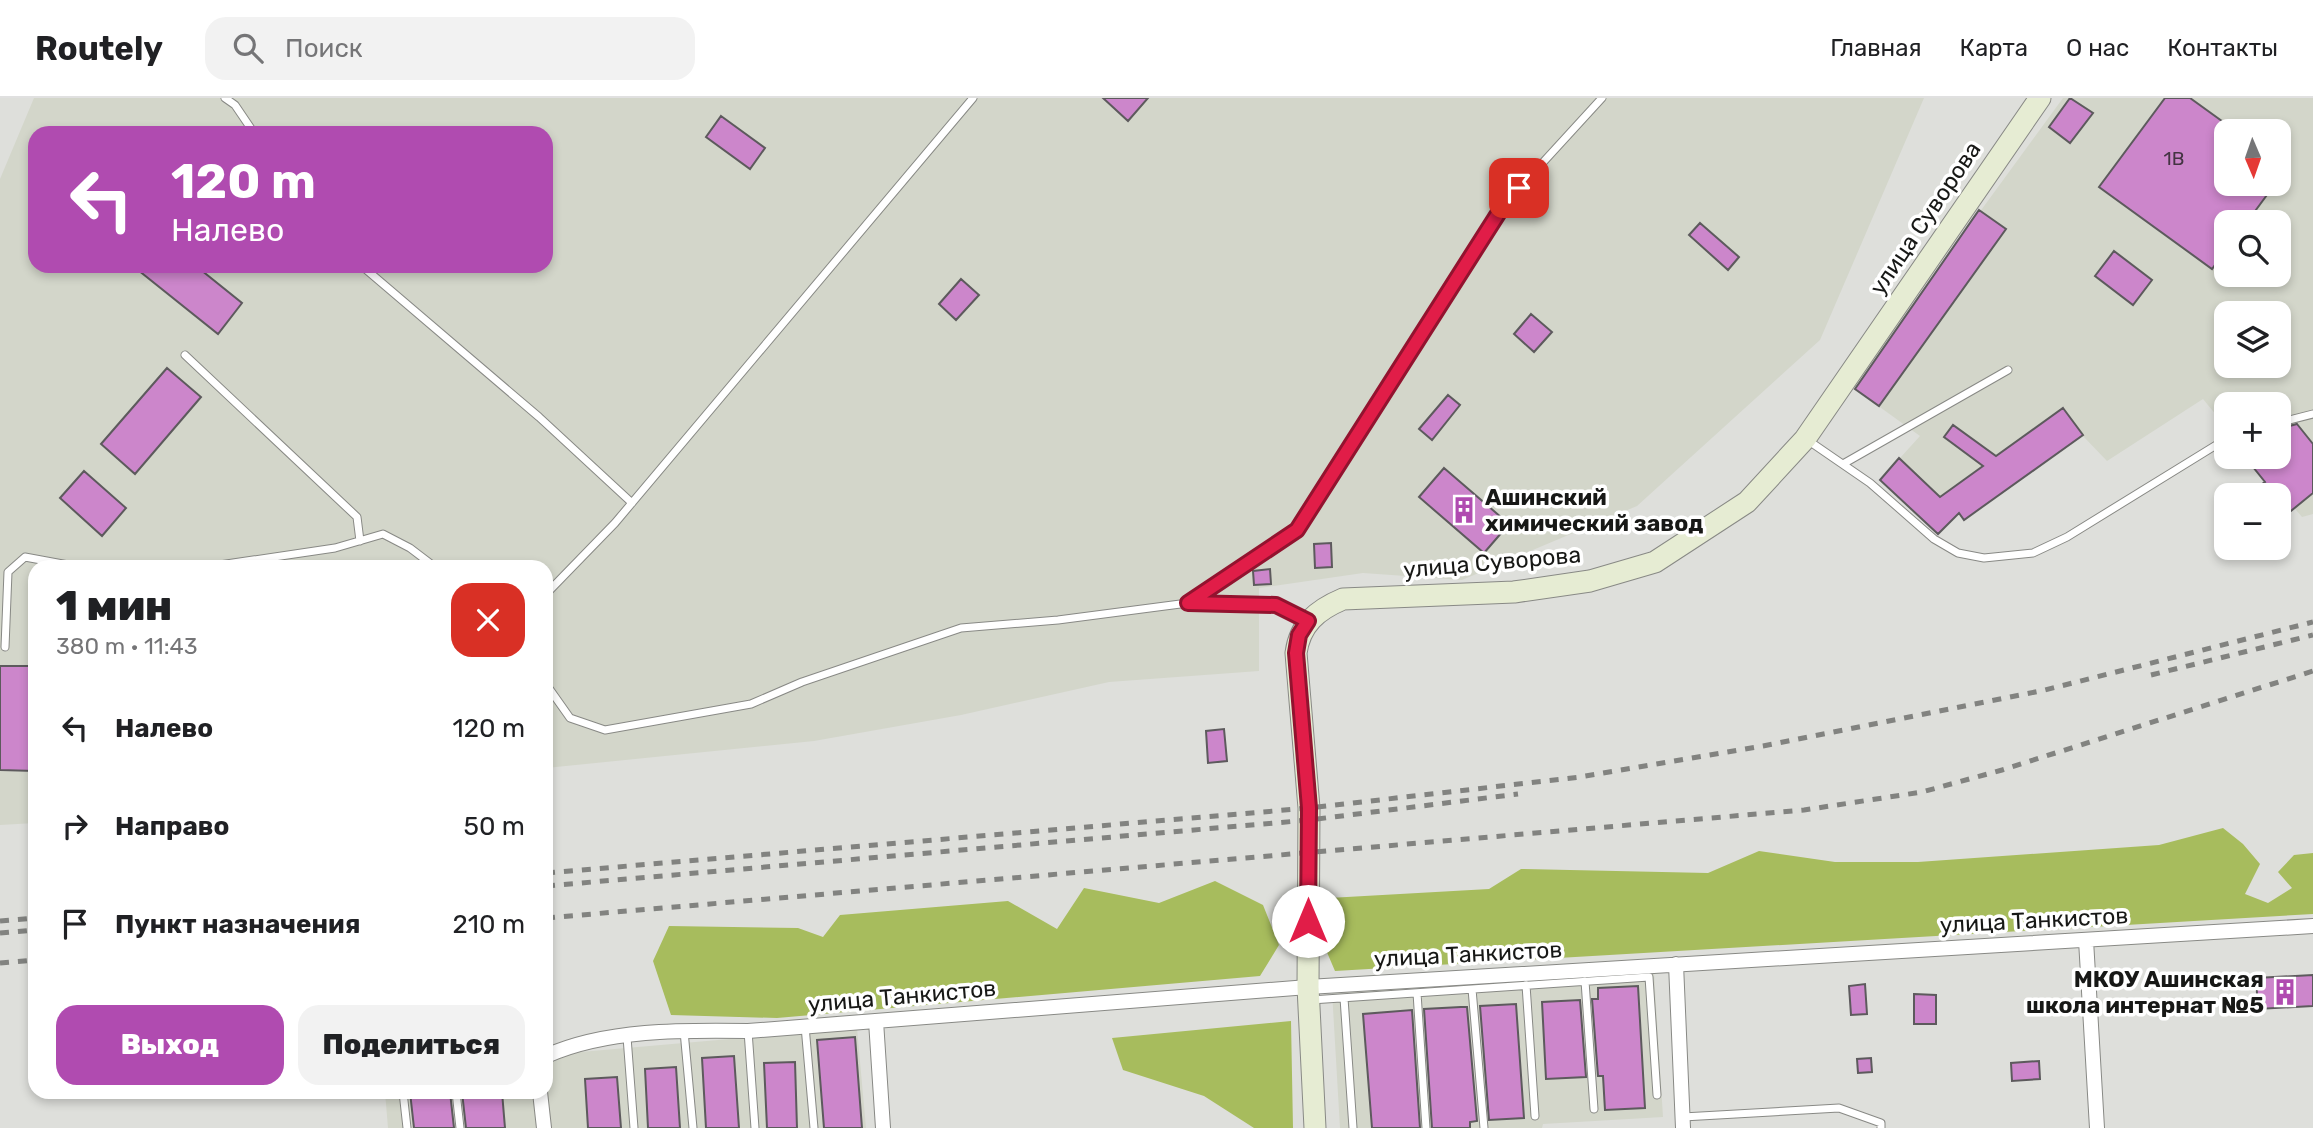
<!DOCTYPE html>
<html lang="ru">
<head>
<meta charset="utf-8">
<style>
	:root { --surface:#fff; --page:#f2f2f2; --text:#202124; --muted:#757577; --line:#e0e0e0; --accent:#b04bb0 }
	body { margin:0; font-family:Rubik,sans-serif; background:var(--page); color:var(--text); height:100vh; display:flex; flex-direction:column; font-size:26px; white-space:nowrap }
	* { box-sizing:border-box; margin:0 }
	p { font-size:23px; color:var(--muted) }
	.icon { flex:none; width:38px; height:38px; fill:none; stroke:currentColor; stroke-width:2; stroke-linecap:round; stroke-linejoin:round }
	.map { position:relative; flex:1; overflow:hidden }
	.panel { position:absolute; left:28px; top:462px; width:525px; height:539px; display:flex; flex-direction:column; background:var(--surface); border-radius:21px; box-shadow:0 4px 10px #0003 }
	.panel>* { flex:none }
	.banner { position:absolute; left:28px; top:28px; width:525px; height:147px; border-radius:21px; box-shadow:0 4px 10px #0003; background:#b04bb0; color:#fff; overflow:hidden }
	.needle { width:46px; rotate:178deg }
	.controls { position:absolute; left:2214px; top:21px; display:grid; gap:14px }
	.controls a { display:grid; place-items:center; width:77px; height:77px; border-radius:14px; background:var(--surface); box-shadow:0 4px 10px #0003; font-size:35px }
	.pin { position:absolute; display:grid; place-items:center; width:60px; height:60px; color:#fff; margin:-30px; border-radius:14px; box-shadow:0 4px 10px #0006 }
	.me { position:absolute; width:77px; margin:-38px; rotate:0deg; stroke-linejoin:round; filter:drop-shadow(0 0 5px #0008) }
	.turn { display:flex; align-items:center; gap:24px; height:147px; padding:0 28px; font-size:32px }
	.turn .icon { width:91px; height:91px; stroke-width:2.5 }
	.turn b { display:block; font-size:49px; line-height:60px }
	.round { display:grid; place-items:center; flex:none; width:74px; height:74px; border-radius:21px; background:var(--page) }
	.headline { display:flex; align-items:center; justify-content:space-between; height:119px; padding:0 28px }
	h1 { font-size:42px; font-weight:800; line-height:52px }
	.primary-button { display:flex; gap:14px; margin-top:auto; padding:14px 28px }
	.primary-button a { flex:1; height:80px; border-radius:21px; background:var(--accent); color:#fff; font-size:28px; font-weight:800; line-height:80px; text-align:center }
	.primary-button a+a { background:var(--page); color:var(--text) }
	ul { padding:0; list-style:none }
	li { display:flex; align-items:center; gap:21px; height:98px; padding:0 28px }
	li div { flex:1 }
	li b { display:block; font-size:26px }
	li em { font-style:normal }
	header { display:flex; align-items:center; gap:42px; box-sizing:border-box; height:98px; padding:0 35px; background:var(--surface); border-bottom:2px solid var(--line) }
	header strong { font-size:33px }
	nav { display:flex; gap:38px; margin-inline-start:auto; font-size:24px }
	.search { width:490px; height:63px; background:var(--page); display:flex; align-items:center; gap:18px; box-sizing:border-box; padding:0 24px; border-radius:21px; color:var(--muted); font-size:26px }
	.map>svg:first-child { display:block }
	.built { fill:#d3d6ca; fill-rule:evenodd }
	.forest { fill:#a7bc5d }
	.building { fill:#cc86cb; stroke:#5d5a5d; stroke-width:2 }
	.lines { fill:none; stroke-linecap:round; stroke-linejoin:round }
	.lane-casing { stroke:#888985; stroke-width:9 }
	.street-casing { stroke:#888985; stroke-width:16 }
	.secondary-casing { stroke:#888985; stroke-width:23 }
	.lane { stroke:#fff; stroke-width:7 }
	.street { stroke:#fff; stroke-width:14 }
	.secondary { stroke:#e6ecd3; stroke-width:21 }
	.rail { stroke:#828380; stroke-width:5; stroke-dasharray:9 9; stroke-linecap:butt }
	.route-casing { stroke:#92132f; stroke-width:18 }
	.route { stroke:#e11d48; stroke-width:12 }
	.labels { text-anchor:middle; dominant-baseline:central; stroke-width:7; stroke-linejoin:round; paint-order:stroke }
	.number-label { font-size:19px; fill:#443443 }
	.street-label { font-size:23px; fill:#171816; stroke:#fff }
	.poi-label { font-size:23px; font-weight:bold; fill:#171816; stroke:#fff; text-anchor:start }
</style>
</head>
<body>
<header>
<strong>Routely</strong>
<div class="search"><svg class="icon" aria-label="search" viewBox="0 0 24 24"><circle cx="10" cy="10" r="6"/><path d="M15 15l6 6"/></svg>Поиск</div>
<nav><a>Главная</a><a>Карта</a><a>О нас</a><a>Контакты</a></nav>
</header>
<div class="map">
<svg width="2313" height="1030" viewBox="0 0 2313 1030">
	<rect width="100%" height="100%" fill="#dedfdb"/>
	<path class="built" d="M34 0H1924L1820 242 1637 408 1462 482 1363 475 1259 490V573L1109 584 961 617 814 643 546 670V469H35V725L0 727V81ZM35 35H546V168H35Z
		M2063 0H2313V416L2302 419 2251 359H2278V306H2226V329L2203 301 2107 363 2082 337 1964 422 1958 416 1938 436 1880 382 1920 338 1852 289ZM2226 33H2278V86H2226ZM2226 124H2278V177H2226ZM2226 215H2278V268H2226Z
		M1654 874 1663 1019 1543 1026 1542 1030H1340L1332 893Z
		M857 930 866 1030H388L385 994H546V957Z"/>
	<path class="forest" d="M2223 730 2243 746 2260 766 2245 796 2268 805 2292 790 2278 774 2294 757 2313 755V816L1335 873 1317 831 1329 800 1489 791 1521 771 1708 775 1759 753 1835 764H1918L2159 747Z
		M1215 783 1263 807 1279 847 1260 878 777 920 671 917 653 863 669 828 798 830 823 839 840 817 1008 803 1057 831 1084 790 1159 805Z
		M1291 923 1293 1030H1254L1204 998 1123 972 1112 940Z"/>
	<path class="building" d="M1103 0H1148L1128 23Z
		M2070 0 2093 15 2070 45 2049 29Z
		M2165 0H2190L2226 26V86H2275L2247 124H2226V152L2212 171 2099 89Z
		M721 18 765 50 750 71 706 39Z
		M1979 112 2006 131 1879 308 1855 291Z
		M1700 125 1739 159 1728 172 1689 137Z
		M2114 153 2152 182 2133 207 2095 178Z
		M133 168H196L242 205 218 236Z
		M961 181 979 197 956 222 939 206Z
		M1531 216 1552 234 1534 254 1514 236Z
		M167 270 201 299 135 376 101 346Z
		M1448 297 1460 307 1432 342 1419 331Z
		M2063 310 2083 337 1964 422 1959 415 1938 436 1880 382 1899 360 1940 399 1983 368 1944 339 1953 327 1996 358Z
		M2297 326 2313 346V395L2286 417 2278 407V397H2271L2262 386 2265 384 2245 359H2278V331Z
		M1444 370 1509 426 1484 455 1419 399Z
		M84 373 126 410 102 438 60 400Z
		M1331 445 1332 469 1315 470 1314 446Z
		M1270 471 1271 486 1254 487 1253 473Z
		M0 568H35V673L0 672Z
		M1224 631 1227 663 1208 665 1206 633Z
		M2313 877V908L2258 911 2256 880Z
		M1865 886 1867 916 1851 917 1849 888Z
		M1638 888 1645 1010 1605 1012 1603 978H1598L1592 901H1598V890Z
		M1914 896 1936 897V926H1914Z
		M1580 902 1586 979 1546 981 1542 904Z
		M1516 906 1524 1020 1489 1022 1480 908Z
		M1461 909H1467L1477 1023 1470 1024V1030H1432L1424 911Z
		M1412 912 1420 1030H1372L1363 916Z
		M855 939 862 1030H824L817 942Z
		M734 958 739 1030H706L702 960Z
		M1871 960 1872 974 1858 975 1857 961Z
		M2039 963 2040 981 2012 983 2011 965Z
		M795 964 797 1030H767L764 965Z
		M676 969 680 1030H648L645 971Z
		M617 979 621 1030H588L585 981Z
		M410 994H450L454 1030H414Z
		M462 994H502L505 1030H466Z"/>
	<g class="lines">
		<defs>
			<path id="lane" d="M225 0 235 7 254 35
				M362 168 539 319 632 405
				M185 257 357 419 360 443
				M2278 325 2313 316
				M1806 341 1870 385 1934 441 1958 455 1984 460 2033 455 2067 439 2226 341
				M1843 366 2008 272
				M206 469 335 450 383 436 410 450 435 469
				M546 496 615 425 973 0
				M1188 504 1297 432 1503 108 1602 0
				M5 549 8 474 25 459 79 469
				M546 586 570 620 605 632 751 606 802 584 961 530 1058 522 1188 505 1276 507 1306 522
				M1585 883 1594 1011
				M1526 887 1535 1018
				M1472 891 1484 1030
				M1417 895 1426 1030
				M1344 900 1353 1030
				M1311 902 1649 879 1657 997
				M805 928 814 1030
				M684 933 693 1030
				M748 933 755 1030
				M627 939 634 1030
				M403 994 407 1030
				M456 994 460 1030
				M1683 1019 1839 1010 1881 1025V1030"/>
			<path id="street" d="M2086 842 2097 1030
				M1676 866 1683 1030
				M876 923 883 1030
				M546 958C606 931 683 932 748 933L1308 889 2313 828
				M540 994 544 1030"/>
			<path id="secondary" d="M1315 1030 1308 889 1309 710 1296 555C1300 526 1317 512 1343 501L1514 494 1590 483 1655 464 1747 404 1805 341 2040 0"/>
		</defs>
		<use href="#lane" class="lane-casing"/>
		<use href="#street" class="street-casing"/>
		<use href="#secondary" class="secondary-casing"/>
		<use href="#lane" class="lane"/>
		<use href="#street" class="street"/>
		<use href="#secondary" class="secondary"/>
		<path class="rail" d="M2151 577 2313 537
			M546 775 1309 710 1580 679 1763 648 2045 592 2313 524
			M546 788 1309 722 1518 696
			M546 820 1804 712 1922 694 2002 672 2313 573
			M0 823 35 820
			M0 835 35 832
			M0 865 35 862"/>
	</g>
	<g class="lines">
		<defs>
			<path id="route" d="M1308 823 1309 710 1296 555 1299 537 1308 523 1276 507 1188 505 1297 432 1503 108 1519 90"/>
		</defs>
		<use href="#route" class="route-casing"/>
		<use href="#route" class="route"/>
	</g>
	<defs>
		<symbol id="building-bare" viewBox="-9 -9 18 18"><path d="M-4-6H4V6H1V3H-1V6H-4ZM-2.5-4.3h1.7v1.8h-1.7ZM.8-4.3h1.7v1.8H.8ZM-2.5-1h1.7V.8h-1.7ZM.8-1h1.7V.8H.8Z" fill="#b04bb0" stroke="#fff" stroke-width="2.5" paint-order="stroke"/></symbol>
	</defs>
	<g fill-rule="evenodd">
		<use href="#building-bare" x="1445" y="393" width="38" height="38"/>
		<use href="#building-bare" x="2266" y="875" width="38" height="38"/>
	</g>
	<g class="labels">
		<g class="number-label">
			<text x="2174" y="60">1В</text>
		</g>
		<g class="street-label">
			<text transform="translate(1925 120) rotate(-56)">улица Суворова</text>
			<text transform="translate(1492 464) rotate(-5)">улица Суворова</text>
			<text transform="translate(2034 822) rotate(-3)">улица Танкистов</text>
			<text transform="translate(1468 856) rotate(-3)">улица Танкистов</text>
			<text transform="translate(902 898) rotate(-5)">улица Танкистов</text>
		</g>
		<g class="poi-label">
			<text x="1485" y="399">Ашинский<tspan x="1485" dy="26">химический завод</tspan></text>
			<text x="2264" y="881" text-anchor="end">МКОУ Ашинская<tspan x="2264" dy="26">школа интернат №5</tspan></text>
		</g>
	</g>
</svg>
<div class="controls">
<a><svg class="needle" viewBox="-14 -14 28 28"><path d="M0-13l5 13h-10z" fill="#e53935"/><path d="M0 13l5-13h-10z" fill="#757577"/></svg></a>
<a><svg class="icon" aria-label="search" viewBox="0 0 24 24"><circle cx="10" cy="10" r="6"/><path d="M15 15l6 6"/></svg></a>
<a><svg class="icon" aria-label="layers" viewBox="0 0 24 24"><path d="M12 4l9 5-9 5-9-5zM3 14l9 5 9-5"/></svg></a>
<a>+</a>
<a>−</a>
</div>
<div class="pin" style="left:1519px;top:90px;background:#d93025"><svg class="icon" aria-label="arrive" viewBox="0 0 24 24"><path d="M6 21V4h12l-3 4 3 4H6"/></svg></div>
<svg class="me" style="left:1308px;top:823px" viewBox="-20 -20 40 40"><circle r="19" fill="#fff"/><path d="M0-13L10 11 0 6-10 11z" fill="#e11d48"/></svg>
<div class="banner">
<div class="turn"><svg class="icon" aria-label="left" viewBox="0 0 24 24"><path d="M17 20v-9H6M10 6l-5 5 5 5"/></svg><div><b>120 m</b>Налево</div></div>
</div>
<section class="panel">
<div class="headline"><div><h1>1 мин</h1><p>380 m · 11:43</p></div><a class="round" style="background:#d93025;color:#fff"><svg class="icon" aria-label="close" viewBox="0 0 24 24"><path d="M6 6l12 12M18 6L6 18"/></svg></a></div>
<ul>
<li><svg class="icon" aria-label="left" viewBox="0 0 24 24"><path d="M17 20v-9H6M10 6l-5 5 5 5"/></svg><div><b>Налево</b></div><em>120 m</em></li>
<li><svg class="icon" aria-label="right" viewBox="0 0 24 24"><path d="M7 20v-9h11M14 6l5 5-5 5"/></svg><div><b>Направо</b></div><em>50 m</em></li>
<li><svg class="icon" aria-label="arrive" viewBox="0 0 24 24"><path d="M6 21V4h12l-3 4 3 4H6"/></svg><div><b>Пункт назначения</b></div><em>210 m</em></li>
</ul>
<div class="primary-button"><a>Выход</a><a>Поделиться</a></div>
</section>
</div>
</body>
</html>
